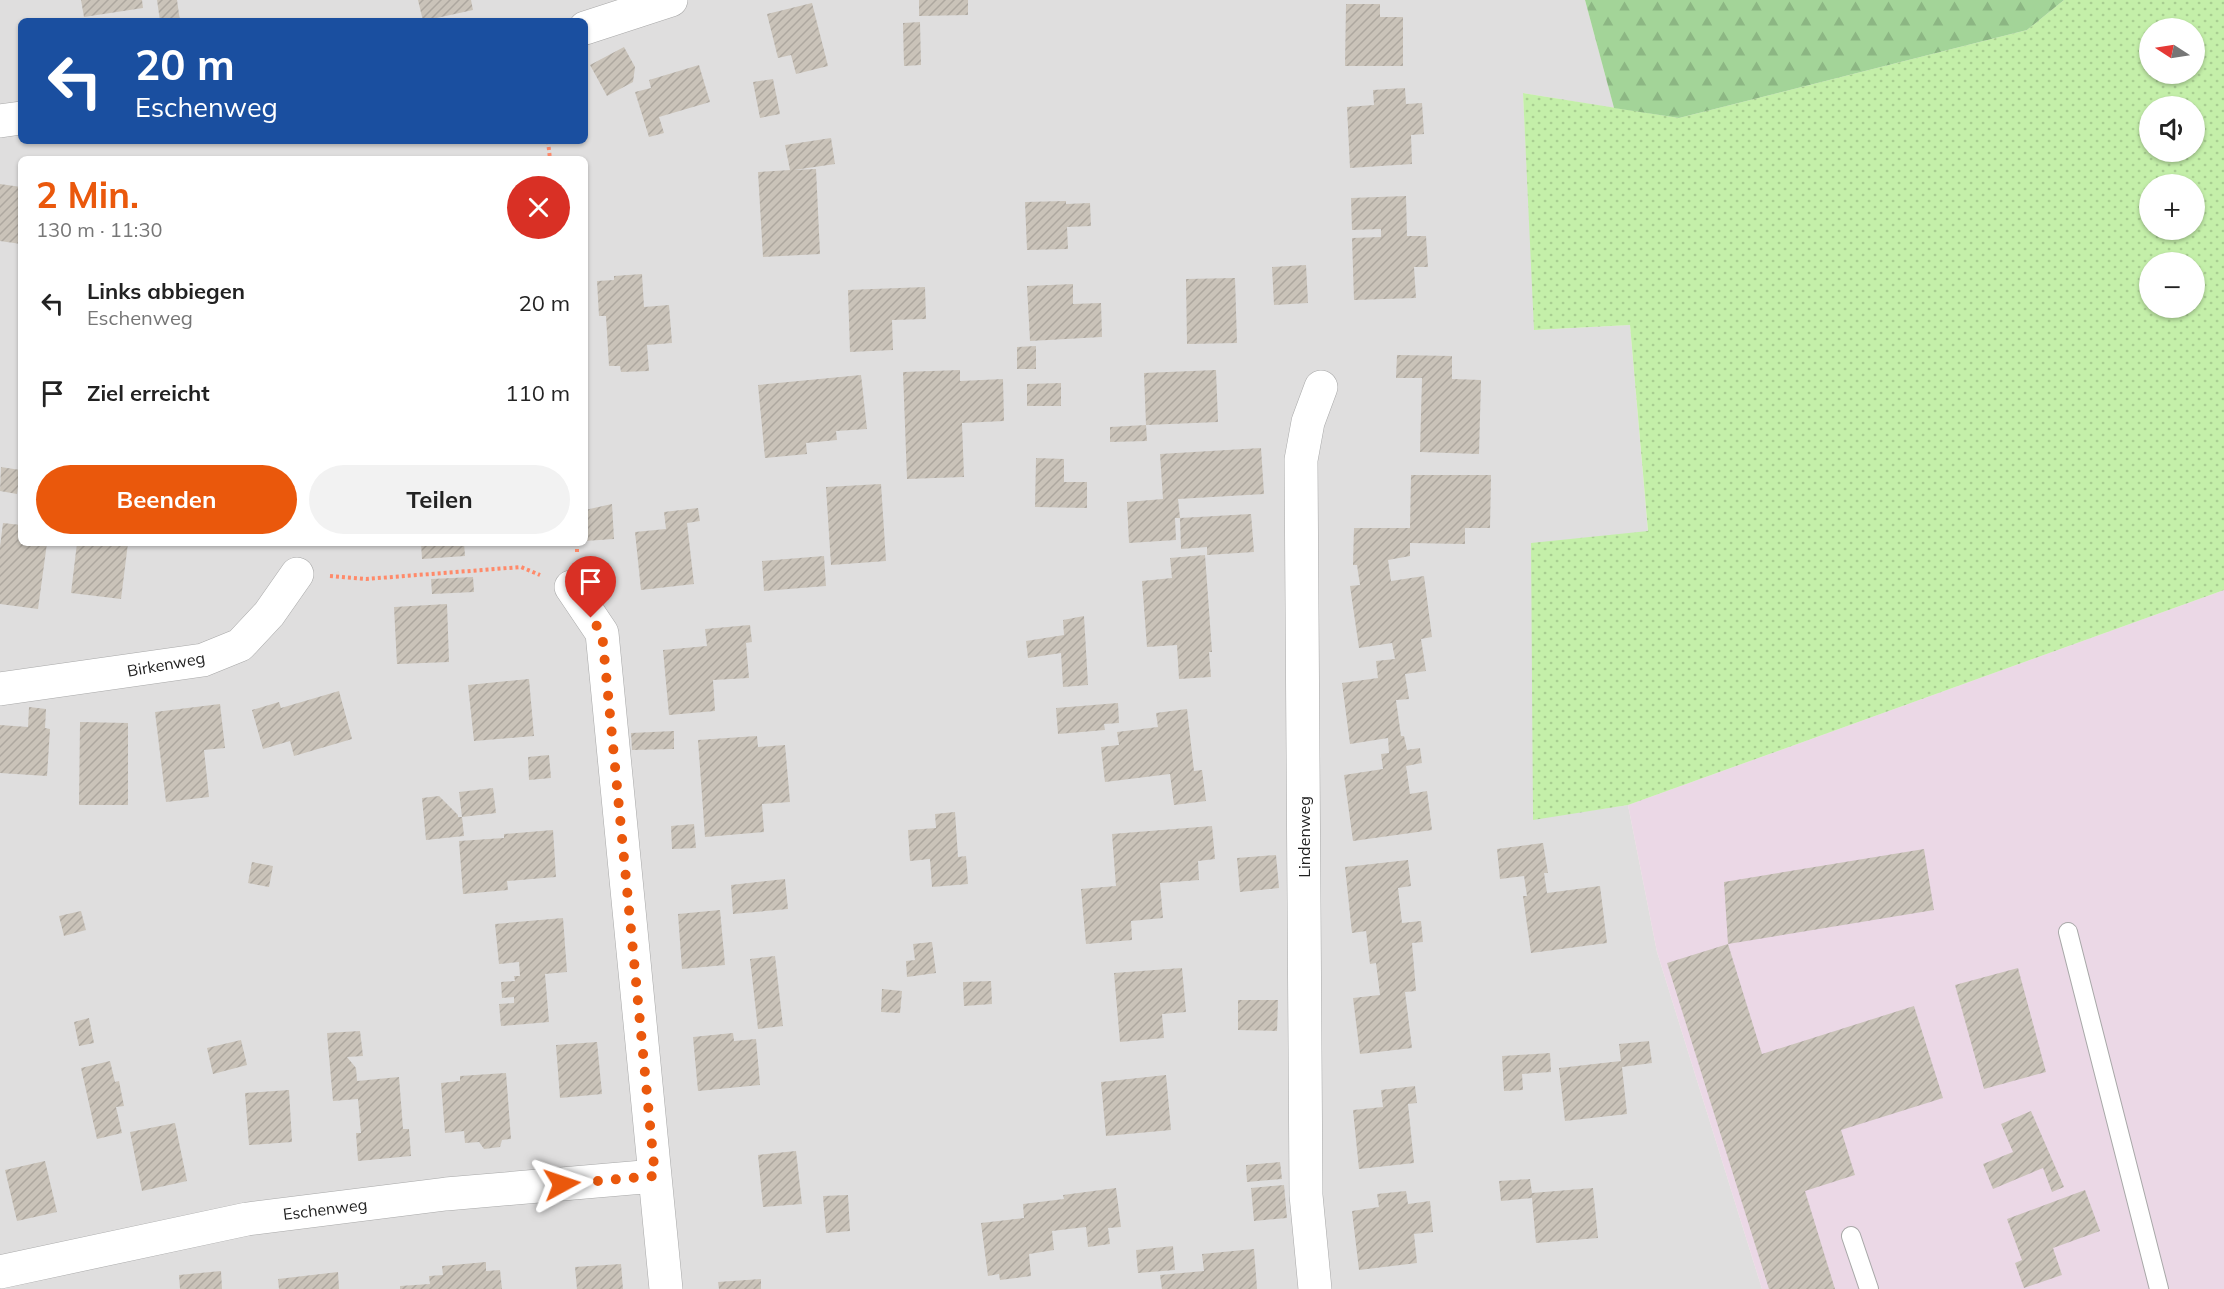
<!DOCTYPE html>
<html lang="de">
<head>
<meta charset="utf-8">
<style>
	:root { --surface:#fff; --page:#f2f2f2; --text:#222; --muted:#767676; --accent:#ea580c }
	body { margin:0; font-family:Mulish,sans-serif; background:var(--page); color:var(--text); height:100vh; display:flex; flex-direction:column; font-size:22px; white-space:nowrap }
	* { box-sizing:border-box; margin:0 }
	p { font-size:20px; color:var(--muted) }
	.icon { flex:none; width:33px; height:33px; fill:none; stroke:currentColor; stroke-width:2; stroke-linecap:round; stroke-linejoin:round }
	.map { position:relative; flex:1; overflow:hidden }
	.details { position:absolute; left:18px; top:156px; width:570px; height:390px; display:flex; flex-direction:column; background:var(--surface); border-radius:9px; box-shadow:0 2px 4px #0004 }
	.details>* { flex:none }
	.guide { position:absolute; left:18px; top:18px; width:570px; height:126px; border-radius:9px; box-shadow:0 2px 4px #0004; background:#1a4fa0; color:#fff; overflow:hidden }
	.needle { width:39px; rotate:282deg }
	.fabs { position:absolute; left:2139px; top:18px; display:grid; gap:12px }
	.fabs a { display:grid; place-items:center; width:66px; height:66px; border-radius:50%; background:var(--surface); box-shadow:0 2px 4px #0004; font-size:30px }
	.pin { position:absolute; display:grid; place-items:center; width:51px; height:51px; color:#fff; margin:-62px -26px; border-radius:50% 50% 50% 0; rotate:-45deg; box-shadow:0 0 6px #0007 }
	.pin .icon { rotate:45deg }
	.me { position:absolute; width:66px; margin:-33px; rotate:85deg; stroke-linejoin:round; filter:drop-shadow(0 0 4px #0008) }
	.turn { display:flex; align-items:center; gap:21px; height:126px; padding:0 18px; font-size:27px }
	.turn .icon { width:78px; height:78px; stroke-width:2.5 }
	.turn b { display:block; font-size:42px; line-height:51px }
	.round { display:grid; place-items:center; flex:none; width:63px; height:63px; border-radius:32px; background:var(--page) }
	.summary { display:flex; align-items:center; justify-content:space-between; height:102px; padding:0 18px }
	h1 { font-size:36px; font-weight:700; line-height:45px; color:var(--accent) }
	.button { display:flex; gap:12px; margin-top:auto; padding:12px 18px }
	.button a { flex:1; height:69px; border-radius:36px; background:var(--accent); color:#fff; font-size:24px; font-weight:700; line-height:69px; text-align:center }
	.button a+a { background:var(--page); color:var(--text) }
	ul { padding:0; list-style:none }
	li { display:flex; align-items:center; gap:18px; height:90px; padding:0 18px }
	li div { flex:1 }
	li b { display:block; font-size:22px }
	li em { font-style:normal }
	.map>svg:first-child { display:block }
	.residential { fill:#dfdede; fill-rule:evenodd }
	.industrial { fill:#ebd8e6 }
	.grass { fill:url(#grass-dots); fill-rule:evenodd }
	.forest { fill:url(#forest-firs) }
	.building { fill:url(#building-hatch) }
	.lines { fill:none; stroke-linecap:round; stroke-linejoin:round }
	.lane-casing { stroke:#a8a8a8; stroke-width:20 }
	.street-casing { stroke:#a8a8a8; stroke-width:34 }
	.path { stroke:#ff8a6a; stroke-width:4; stroke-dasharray:3 3; stroke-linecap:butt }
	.lane { stroke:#fff; stroke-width:18 }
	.street { stroke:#fff; stroke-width:33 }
	.route { stroke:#ea580c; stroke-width:10; stroke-dasharray:0 18 }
	.labels { text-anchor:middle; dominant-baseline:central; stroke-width:6; stroke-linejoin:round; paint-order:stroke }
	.street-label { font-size:16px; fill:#212121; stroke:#fff }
</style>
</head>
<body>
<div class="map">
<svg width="2224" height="1289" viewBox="0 0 2224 1289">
	<defs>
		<pattern id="grass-dots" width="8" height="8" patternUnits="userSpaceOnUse" patternTransform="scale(1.5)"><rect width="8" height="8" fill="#c4efa9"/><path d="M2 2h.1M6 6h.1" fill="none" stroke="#a8cd91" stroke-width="1.8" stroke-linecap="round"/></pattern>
		<pattern id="forest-firs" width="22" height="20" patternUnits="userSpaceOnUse" patternTransform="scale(1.5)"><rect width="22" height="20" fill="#a3d498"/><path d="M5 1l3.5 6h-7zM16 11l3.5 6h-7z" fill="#8cb683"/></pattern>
		<pattern id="building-hatch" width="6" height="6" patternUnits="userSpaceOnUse" patternTransform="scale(1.5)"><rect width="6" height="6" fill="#cac3b9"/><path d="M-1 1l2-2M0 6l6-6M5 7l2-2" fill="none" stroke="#ada79f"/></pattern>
	</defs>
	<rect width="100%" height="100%" fill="#f2efe7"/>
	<path class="residential" d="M0 0H1585L1614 108 1523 93 1535 330 1630 325 1648 532 1533 819 1628 805 1657 952 1762 1289H0ZM21 21H585V141H21ZM21 159H585V543H21Z"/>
	<path class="industrial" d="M2224 590V1289H1762L1657 952 1628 805Z"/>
	<path class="grass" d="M2064 0H2224V590L1628 805 1533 820 1531 543 1648 531 1630 325 1534 330 1523 93 1679 118 2027 30ZM2150 28H2194V74H2150ZM2150 106H2194V152H2150ZM2150 184H2194V230H2150ZM2150 262H2194V308H2150Z"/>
	<path class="forest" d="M1585 0H2064L2027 30 1679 118 1614 108Z"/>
	<path class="building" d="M81 0H142L143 8 84 17Z
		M157 0H177L180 21H160Z
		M418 0H471L473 10 423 21Z
		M919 0H968V15L919 16Z
		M812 3 828 66 796 74 791 55 778 58 767 14Z
		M1346 4H1380V17H1403V66H1345Z
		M920 22 921 65 904 66 903 23Z
		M624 47 635 67 633 82 607 96 590 65Z
		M699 65 710 102 659 117 664 133 649 137 635 92 651 88 649 80Z
		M773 79 780 114 760 118 753 82Z
		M1405 88 1406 104 1422 103 1424 134 1411 135 1412 164 1350 168 1347 107 1374 105 1373 90Z
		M831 138 835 164 794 170 816 169 820 254 763 257 758 172 790 170 785 145Z
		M0 184 21 187V244L0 241Z
		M1406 196 1407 236H1426L1428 267H1414L1416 298 1354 300 1352 238 1381 237V229L1352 230 1351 198Z
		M1066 201V204L1090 203 1091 226 1067 227 1068 249 1027 250 1025 202Z
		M1306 265 1308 303 1274 305 1272 267Z
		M642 274 644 307 669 305 672 343 647 345 649 371 621 372 620 366H609L606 316H599L597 281 614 280V276Z
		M1235 278 1237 343 1187 344 1186 279Z
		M1073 284V304L1101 303 1102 337 1030 341 1027 286Z
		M925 287 926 319 892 320 893 350 850 352 848 290Z
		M1036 346V369H1017V347Z
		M1397 355 1452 356V379L1481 380 1479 454 1420 452 1422 378H1396Z
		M960 370V381L1003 379 1004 421 962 423 964 477 907 479 903 372Z
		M1216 370 1218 422 1146 425 1144 373Z
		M861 375 867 429 836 431 837 440 806 443 807 454 765 458 758 385Z
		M1061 383V406H1027V384Z
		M1146 425 1147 441 1110 442V427Z
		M1261 448 1264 494 1178 499 1180 518 1251 514 1254 552 1207 555V547L1181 549 1180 518H1175L1176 540 1129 543 1127 502 1163 499 1160 454Z
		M1036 458 1064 459V482H1087V508L1035 507Z
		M1 467 20 470 17 494 0 491Z
		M1411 475H1491L1490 528H1465V544L1410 543V556L1388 560 1391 581 1424 576 1432 637 1421 639 1426 671 1405 674 1409 699 1396 700 1401 736H1404L1407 750 1420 748 1422 763 1406 766 1410 794 1427 791 1432 830 1353 841 1344 775 1383 769 1381 754 1389 753 1388 738 1350 744 1342 683 1378 678 1376 661 1395 659 1392 643 1359 648 1350 586 1360 585 1357 565H1353L1354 528H1410Z
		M881 484 886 561 831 565 826 487Z
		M612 504 614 539 585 541V510Z
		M698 508 700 521 687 523 694 584 641 590 635 532 666 529 664 512Z
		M3 523 21 525V543H47L38 609 0 604V547Z
		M77 543H128L121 599 71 593Z
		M421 543H464L465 556 422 559Z
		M1205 555 1212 652H1209L1211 677 1179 679 1177 645 1147 647 1142 581 1172 578 1170 558Z
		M824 556 826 586 764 591 762 561Z
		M473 577 474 592 432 594 431 579Z
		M447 604 449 662 397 664 394 607Z
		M1084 616 1088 685 1063 687 1061 653 1028 658 1026 641 1064 635 1063 620Z
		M750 625 752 642 746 643 749 678 713 680 715 711 669 715 663 650 707 646 705 629Z
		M529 679 534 736 474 741 468 685Z
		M339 691 352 739 294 756 290 741 263 749 252 710 279 702 281 708Z
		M1118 703 1119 723 1104 724 1105 730 1058 734 1056 708Z
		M220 704 225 748 204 750 209 797 166 802 155 712Z
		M29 707 46 709 45 728 50 729 47 776 0 773V725L28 727Z
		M1187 709 1194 771 1202 770 1206 801 1174 805 1170 774 1105 782 1101 747 1119 745 1117 732 1158 727 1156 713Z
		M80 722 128 723V805H79Z
		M674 731V749L632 750 631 733Z
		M757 736 758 747 785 745 790 802 762 804 764 832 705 837 698 740Z
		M549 755 551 778 529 780 528 757Z
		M493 788 496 813 462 817 459 792Z
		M439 796 458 815V817H462L464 836 426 840 422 798Z
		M955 812 958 857 966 856 968 884 932 887 930 859 910 861 908 830 936 828 935 814Z
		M694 824 696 848 672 849 671 826Z
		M1212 826 1215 859 1198 861 1199 880 1160 883 1163 918 1131 921 1132 940 1086 944 1081 889 1116 886 1112 834Z
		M553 830 556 877 507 881 508 890 463 894 459 841 504 838V834Z
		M1543 843 1548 873H1544L1547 893 1600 886 1607 943 1531 953 1523 896H1527L1524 876 1500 879 1497 849Z
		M1924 849 1934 910 1728 944 1724 882Z
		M1276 855 1279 888 1240 892 1237 858Z
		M1408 860 1411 886 1398 888 1402 923 1421 921 1423 942 1412 943 1416 991 1405 992 1412 1048 1360 1054 1353 998 1380 995 1376 963 1370 964 1366 931 1352 933 1345 867Z
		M252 862 273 866 269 887 248 883Z
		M785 879 788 909 733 914 731 885Z
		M720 910 725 965 682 969 678 914Z
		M81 911 86 930 64 936 59 916Z
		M563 918 567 972 545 974 549 1022 501 1026 499 1004 514 1003V997L502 998 501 982 515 981 514 976H520L519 962 499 964 495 924Z
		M932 942 936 973 907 977 906 961 915 960 913 944Z
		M1728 944 1762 1054 1914 1006 1943 1098 1841 1130 1855 1175 1805 1191 1835 1289H1769L1667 963Z
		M775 956 783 1026 758 1029 750 959Z
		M1182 968 1186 1012 1162 1014 1164 1038 1120 1042 1114 973Z
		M2018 968 2046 1072 1984 1089 1955 985Z
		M991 981 992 1004 964 1006 963 982Z
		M882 989 902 991 900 1013 881 1012Z
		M1238 1000H1278L1277 1031 1238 1030Z
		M89 1018 94 1043 79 1046 74 1022Z
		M360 1031 363 1056 347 1057 356 1068 357 1081 399 1077 403 1129H409L411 1156 358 1161 356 1133H361L358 1099 333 1101 327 1033Z
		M733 1033 734 1041 756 1039 760 1085 698 1091 693 1037Z
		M241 1040 247 1065 213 1074 207 1048Z
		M1649 1041 1652 1063 1622 1067 1627 1114 1565 1121 1559 1068 1621 1061 1619 1044Z
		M597 1042 602 1094 560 1098 556 1045Z
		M1550 1053 1551 1072 1522 1074 1523 1090 1504 1091 1502 1056Z
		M110 1061 115 1082 119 1081 124 1106 116 1107 122 1133 97 1139 81 1068Z
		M506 1073 511 1139 502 1140 500 1147 484 1149 479 1142 465 1143 464 1131 445 1133 441 1083 460 1081V1076Z
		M1166 1075 1171 1130 1106 1136 1101 1082Z
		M1415 1086 1417 1103 1408 1104 1414 1163 1359 1169 1353 1110 1383 1107 1381 1090Z
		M289 1090 292 1142 249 1145 245 1093Z
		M2031 1111 2064 1187 2052 1192 2043 1168 1993 1189 1983 1164 2013 1152 2001 1124Z
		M175 1123 187 1181 142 1191 130 1132Z
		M796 1151 802 1204 763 1207 758 1155Z
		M45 1161 57 1212 17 1221 5 1170Z
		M1280 1162 1282 1179 1247 1182 1246 1165Z
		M1530 1179 1532 1193 1593 1188 1598 1238 1536 1243 1532 1198 1501 1201 1499 1181Z
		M1284 1185 1287 1218 1254 1221 1251 1188Z
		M1116 1188 1121 1227 1108 1228 1110 1244 1088 1247 1086 1227 1052 1231 1054 1250 1029 1254 1031 1276 1000 1280 999 1274 988 1276 981 1223 1024 1218 1023 1204 1064 1199 1063 1195Z
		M2085 1190 2100 1231 2053 1248 2062 1275 2024 1288 2015 1263 2022 1260 2007 1219Z
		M1406 1191 1408 1204 1430 1201 1433 1232 1414 1234 1417 1263 1359 1270 1352 1211 1379 1207 1377 1194Z
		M848 1195 850 1231 826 1233 823 1196Z
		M1173 1246 1175 1270 1138 1273 1136 1250Z
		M1254 1249 1257 1289H1162L1160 1275 1204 1271 1202 1254Z
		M486 1262V1271L500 1270 502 1289H400V1286L430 1284 429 1276 443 1275 442 1266Z
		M621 1264 623 1289H577L575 1267Z
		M221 1271 222 1289H180L179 1275Z
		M338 1272 339 1289H279L278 1279Z
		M761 1279V1289H719L718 1282Z"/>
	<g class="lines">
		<defs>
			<path id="lane" d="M2068 932 2159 1289
				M1851 1236 1869 1289"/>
			<path id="street" d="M585 28 671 0
				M0 121 21 118
				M571 587 602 633 666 1289
				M0 689 203 660 240 645 269 614 297 574
				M0 1272 247 1219 446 1194 655 1176
				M1315 1289 1306 1195 1301 460 1308 422 1321 387"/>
		</defs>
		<use href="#lane" class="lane-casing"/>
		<use href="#street" class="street-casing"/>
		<path class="path" d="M548 141 550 159
			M577 543V554
			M330 576 366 579 521 567 540 575"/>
		<use href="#lane" class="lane"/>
		<use href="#street" class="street"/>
	</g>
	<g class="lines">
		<path class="route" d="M562 1184 655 1176 602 633 591 618"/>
	</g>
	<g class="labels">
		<g class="street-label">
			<text transform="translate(166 664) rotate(-10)">Birkenweg</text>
			<text transform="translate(1304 837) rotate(-90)">Lindenweg</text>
			<text transform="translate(325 1209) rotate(-7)">Eschenweg</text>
		</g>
	</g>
</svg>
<div class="fabs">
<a><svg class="needle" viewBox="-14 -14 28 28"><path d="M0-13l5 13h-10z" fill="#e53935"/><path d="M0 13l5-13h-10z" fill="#767676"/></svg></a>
<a><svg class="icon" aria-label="sound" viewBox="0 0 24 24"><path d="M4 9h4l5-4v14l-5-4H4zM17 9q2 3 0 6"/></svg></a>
<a>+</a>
<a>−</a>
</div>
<div class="pin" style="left:591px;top:618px;background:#d93025"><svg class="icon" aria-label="arrive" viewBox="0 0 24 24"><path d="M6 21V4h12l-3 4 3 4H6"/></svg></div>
<svg class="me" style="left:562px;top:1184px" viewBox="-20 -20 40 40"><path d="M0-17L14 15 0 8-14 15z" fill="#ea580c" stroke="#fff" stroke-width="4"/></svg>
<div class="guide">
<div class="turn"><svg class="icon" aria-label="left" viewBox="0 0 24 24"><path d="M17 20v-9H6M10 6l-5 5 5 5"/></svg><div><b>20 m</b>Eschenweg</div></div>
</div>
<section class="details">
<div class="summary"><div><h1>2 Min.</h1><p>130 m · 11:30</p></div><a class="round" style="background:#d93025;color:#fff"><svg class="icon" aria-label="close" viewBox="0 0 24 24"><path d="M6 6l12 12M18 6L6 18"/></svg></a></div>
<ul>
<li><svg class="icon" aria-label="left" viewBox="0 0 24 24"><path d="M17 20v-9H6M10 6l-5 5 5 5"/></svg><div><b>Links abbiegen</b><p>Eschenweg</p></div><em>20 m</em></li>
<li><svg class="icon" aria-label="arrive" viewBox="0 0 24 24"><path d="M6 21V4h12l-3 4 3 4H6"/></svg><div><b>Ziel erreicht</b></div><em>110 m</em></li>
</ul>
<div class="button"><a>Beenden</a><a>Teilen</a></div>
</section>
</div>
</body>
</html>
